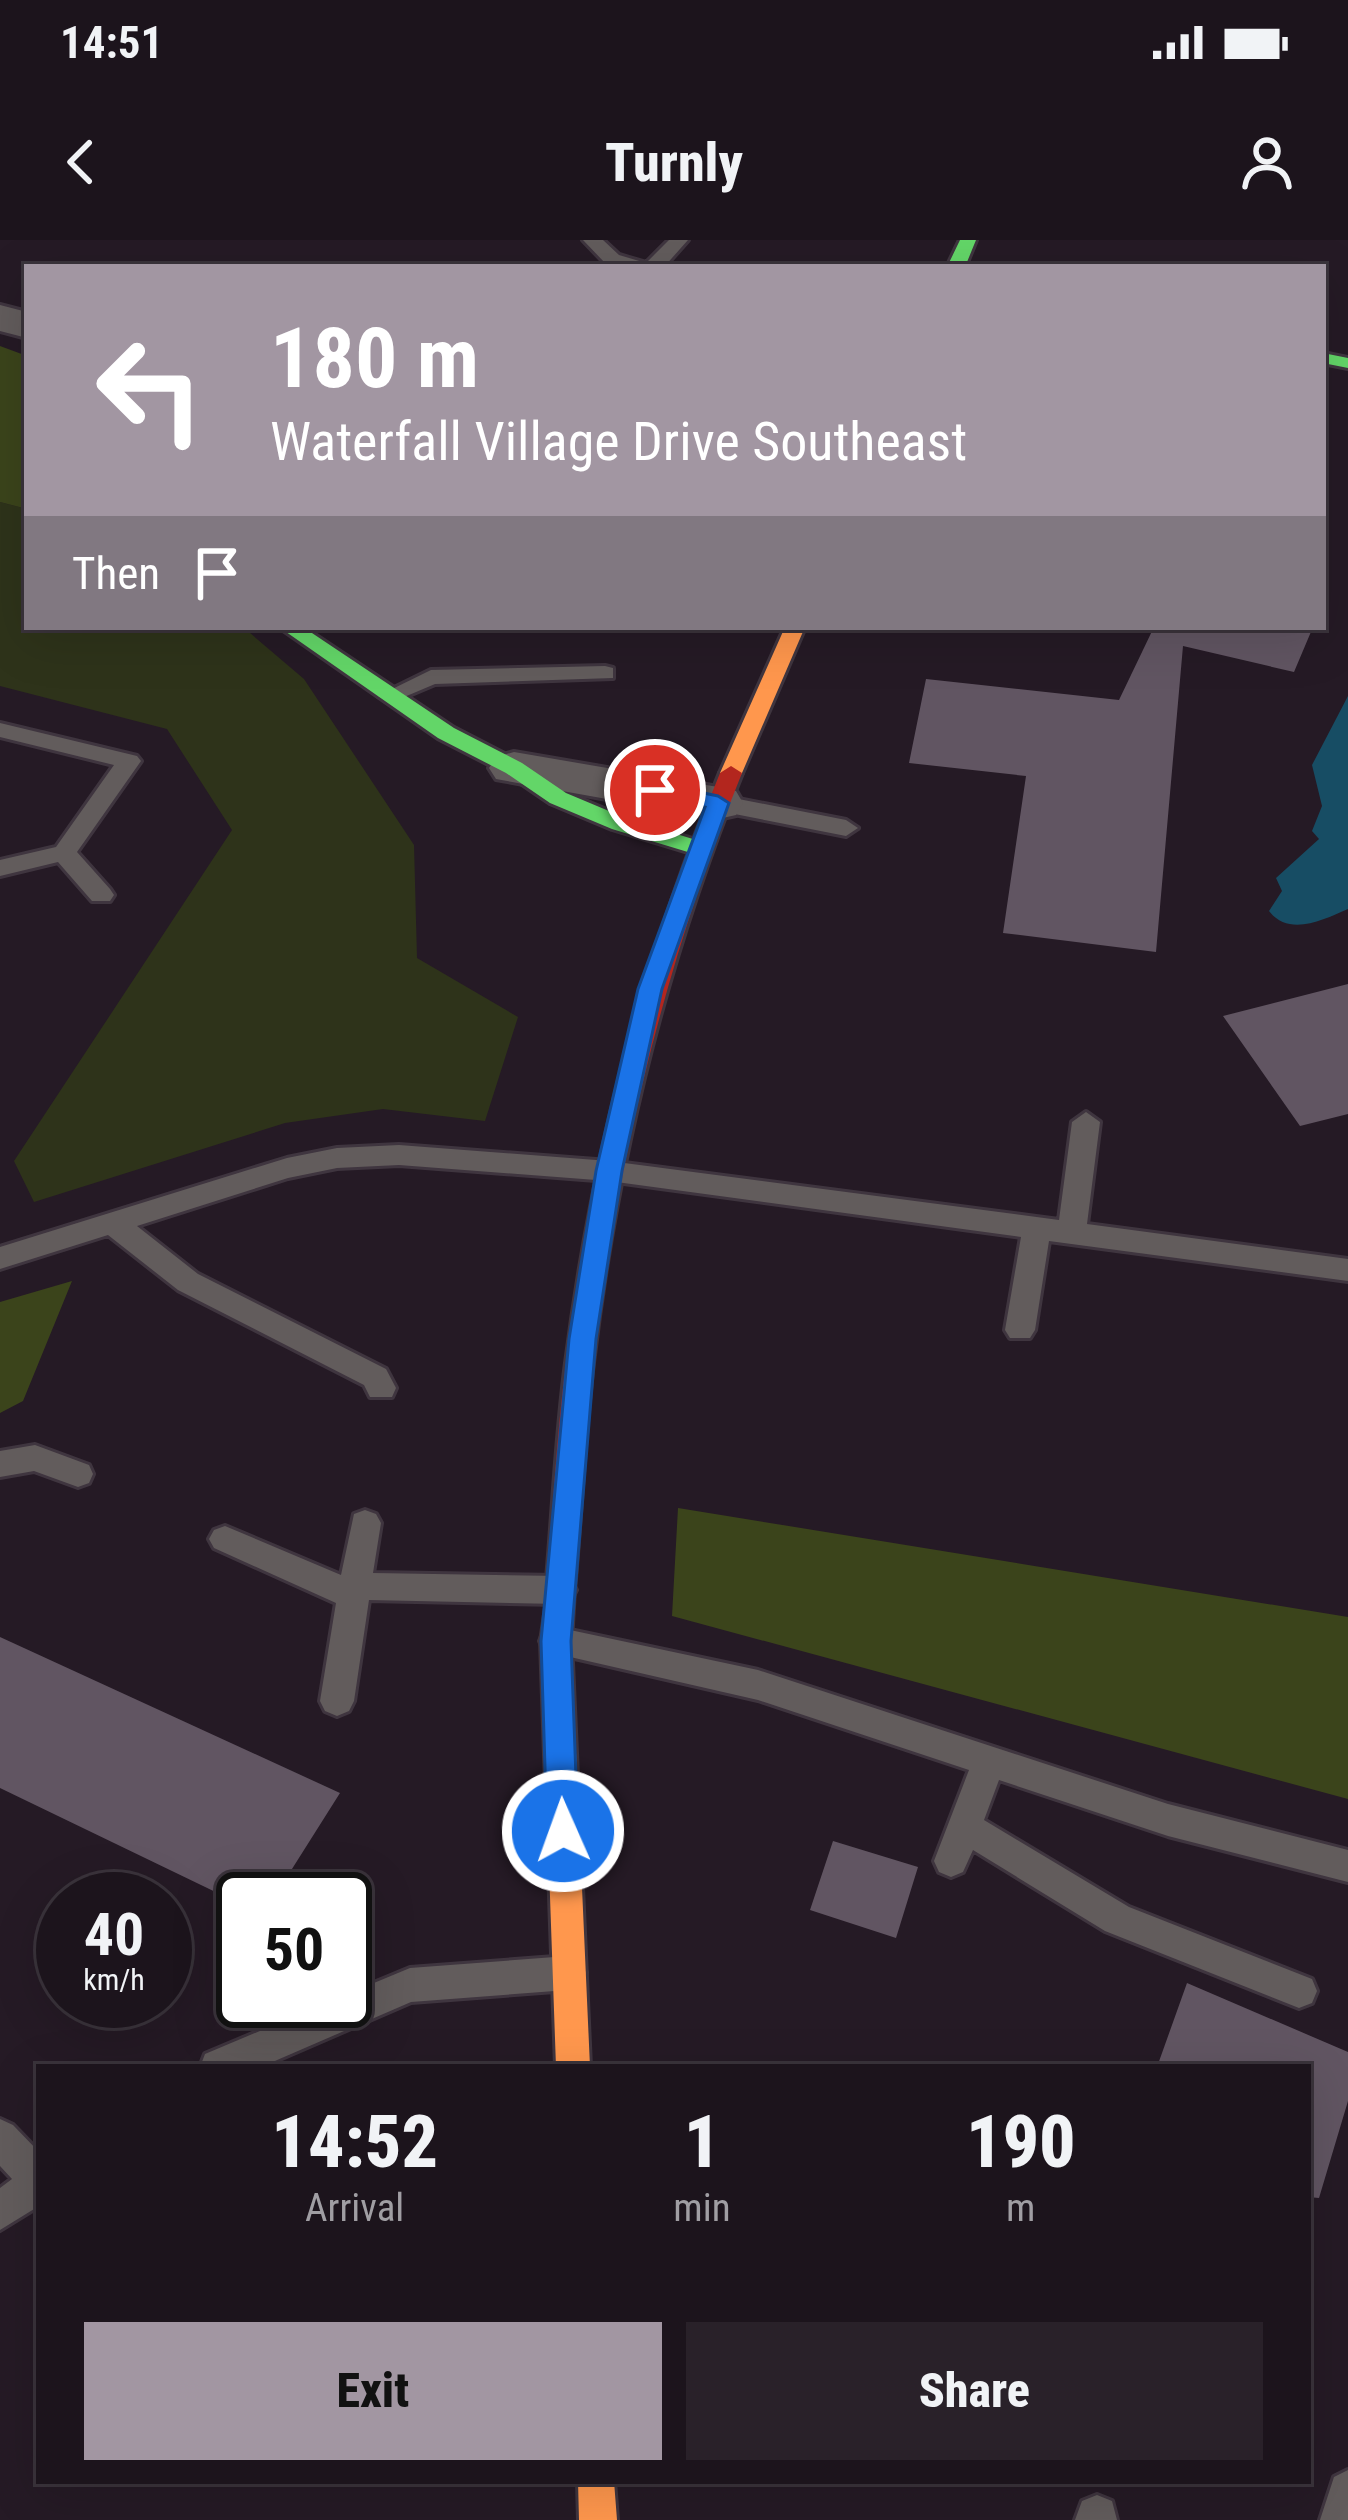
<!DOCTYPE html>
<html lang="en">
<head>
<meta charset="utf-8">
<style>
	:root { --surface:#1c141c; --page:#292129; --text:#f1f3f6; --muted:#a09ea3; --line:#3a333b; --accent:#a296a2 }
	body { margin:0; font-family:"Roboto Condensed",sans-serif; background:var(--page); color:var(--text); height:100vh; display:flex; flex-direction:column; font-size:45px; white-space:nowrap }
	* { box-sizing:border-box; margin:0 }
	p { font-size:39px; color:var(--muted) }
	.icon { flex:none; width:66px; height:66px; fill:none; stroke:currentColor; stroke-width:2; stroke-linecap:round; stroke-linejoin:round }
	.map { position:relative; flex:1; overflow:hidden }
	.drawer { position:absolute; left:36px; top:1824px; width:1275px; height:420px; display:flex; flex-direction:column; background:var(--surface); border-radius:0px; box-shadow:0 12px 48px #0002,0 0 0 3px var(--line) }
	.drawer>* { flex:none }
	.guide { position:absolute; left:24px; top:24px; width:1302px; height:366px; border-radius:0px; box-shadow:0 12px 48px #0002,0 0 0 3px var(--line); background:#a296a2; color:#fff; overflow:hidden }
	.speed { position:absolute; left:36px; top:1632px; display:flex; gap:24px; font-size:60px; font-weight:700; text-align:center }
	.speed>* { display:grid; place-content:center; width:156px; height:156px; border-radius:50%; background:var(--surface); box-shadow:0 12px 48px #0002,0 0 0 3px var(--line); line-height:1 }
	.speed small { font-size:30px; font-weight:400 }
	.speed .limit { border:6px solid #111; border-radius:18px; background:#fff; color:#111 }
	.pin { position:absolute; display:grid; place-items:center; width:102px; height:102px; color:#fff; margin:-51px; border:6px solid #fff; border-radius:50%; box-shadow:0 3px 12px #0007 }
	.me { position:absolute; width:132px; margin:-66px; rotate:358deg; stroke-linejoin:round; filter:drop-shadow(0 0 9px #0008) }
	.turn { display:flex; align-items:center; gap:42px; height:252px; padding:0 48px; font-size:54px }
	.turn .icon { width:156px; height:156px; stroke-width:2.5 }
	.turn b { display:block; font-size:84px; line-height:102px }
	.then { display:flex; align-items:center; height:114px; padding:0 48px; background:#0003; gap:24px; font-size:45px }
	.eta { display:flex; justify-content:space-evenly; align-items:center; height:204px; text-align:center }
	.eta b { font-size:72px; font-weight:800; line-height:84px }
	.button { display:flex; gap:24px; margin-top:auto; padding:24px 48px }
	.button a { flex:1; height:138px; border-radius:0px; background:var(--accent); color:#111; font-size:48px; font-weight:800; line-height:138px; text-align:center }
	.button a+a { background:var(--page); color:var(--text) }
	.status { display:flex; justify-content:space-between; align-items:center; height:84px; padding:0 60px; background:var(--surface); direction:ltr }
	.status svg { height:33px; fill:currentColor }
	header { display:flex; justify-content:space-between; align-items:center; height:156px; padding:0 48px; background:var(--surface); font-size:54px; font-weight:800 }
	.map>svg:first-child { display:block }
	.green { fill:#2e331a }
	.forest { fill:#3b441b }
	.water { fill:#174d64 }
	.building { fill:#615562 }
	.lines { fill:none; stroke-linecap:round; stroke-linejoin:round }
	.lane-casing { stroke:#3f353f; stroke-width:6 }
	.street-casing { stroke:#3f353f; stroke-width:6 }
	.fast-casing { stroke:#3f353f; stroke-width:6 }
	.slow-casing { stroke:#3f353f; stroke-width:6 }
	.jam-casing { stroke:#3f353f; stroke-width:6 }
	.lane { fill:#625c5c; fill-rule:evenodd }
	.street { fill:#625c5c; fill-rule:evenodd }
	.fast { fill:#63d668; fill-rule:evenodd }
	.slow { fill:#ff974d; fill-rule:evenodd }
	.jam { fill:#b3261e; fill-rule:evenodd }
	.route { fill:#1a73e8; stroke:#114b97; stroke-width:3 }
</style>
</head>
<body>
<div class="status"><b>14:51</b><svg viewBox="0 0 49 12"><path d="M0 12V9h3v3zM5 12V6h3v6zM10 12V3h3v9zM15 12V0h3v12zM26 1h20v11H26zM47 4h2v5h-2z"/></svg></div>
<header><svg class="icon" aria-label="back" viewBox="0 0 24 24"><path d="M15 5l-7 7 7 7"/></svg>Turnly<svg class="icon" aria-label="person" viewBox="0 0 24 24"><circle cx="12" cy="8" r="4"/><path d="M4 21q1-7 8-7t8 7"/></svg></header>
<div class="map">
<svg width="1348" height="2280" viewBox="0 0 1348 2280">
	<rect width="100%" height="100%" fill="#251a25"/>
	<path class="green" d="M0 262 27 269V387H243L304 439 414 605 417 718 518 777 485 881 383 869 285 883 34 962 14 921 232 590 167 489 0 446Z"/>
	<path class="forest" d="M0 106 27 116V269L0 262Z
		M72 1041 23 1161 0 1173V1062Z
		M678 1268 1348 1377V1559L672 1376Z"/>
	<path class="water" d="M1348 456V669C1323 680 1289 697 1269 671L1282 651 1276 638 1319 599 1312 591 1322 566 1312 525Z"/>
	<path class="building" d="M1154 387H1313L1294 432 1183 406 1156 712 1003 693 1026 536 909 523 926 439 1119 460Z
		M1348 744V874L1300 886 1223 776Z
		M0 1397 340 1553 273 1659H230L0 1548Z
		M833 1601 918 1627 896 1698 810 1670Z
		M1187 1743 1348 1812V1861L1319 1958 1308 1957V1827H1157Z"/>
	<g class="lines">
		<defs>
			<path id="lane" d="M583 0H603L619 15 646 23 669 0H688L664 27 605 23Z
				M605 426 613 428V438L435 444 390 463 378 456 431 430Z
				M0 483 137 516 141 521 77 612 110 649 114 655 110 661H92L58 622 0 636V620L56 607 114 525 0 497Z
				M718 555 846 580 858 588 846 596 709 569 706 563Z
				M1086 872 1100 882 1087 984 1348 1019V1041L1049 1001 1035 1090 1030 1098H1010L1005 1090 1021 997 609 941 399 925 337 928 288 938 137 986 198 1034 386 1129 396 1148 392 1157H370L364 1145 178 1050 108 995 0 1029V1007L287 918 337 908 399 905 609 921 1059 980 1072 882Z
				M35 1205 89 1225 93 1234 89 1243 78 1247 34 1231 0 1237V1211Z
				M365 1270 376 1274 381 1283 373 1333 560 1336 571 1340 576 1350 571 1360 560 1364 369 1360 354 1461 349 1471 337 1476 325 1471 320 1461 336 1363 214 1308 209 1299 214 1290 225 1286 341 1335 354 1274Z
				M556 1387 758 1430 1168 1564 1348 1610V1642L1168 1596 999 1540 984 1580 1129 1667 1312 1739 1317 1751 1312 1763 1299 1768 1105 1691 973 1610 963 1632 951 1637 939 1632 934 1621 969 1530 758 1460 544 1411 540 1401 544 1391Z
				M568 1716 581 1721 586 1733 581 1745 568 1750 411 1762 261 1827H200L205 1814 331 1761H345V1755L410 1728Z
				M0 1879 13 1885 39 1912V1966L0 1990V1948L12 1939 0 1926Z
				M1348 2230V2280H1320L1334 2237Z
				M1097 2255 1112 2261 1117 2280H1075L1082 2261Z"/>
			<path id="street" d="M0 65 27 72V98L0 91Z
				M514 512 718 547 736 551 743 563 736 575 718 579 496 539 489 528 496 517Z"/>
			<path id="fast" d="M960 0H976L965 27H947Z
				M1323 113 1348 118V128L1323 123Z
				M279 387H303L454 488 522 523 566 553 628 579 709 604 712 609 709 614 701 616 612 589 550 563 506 533 438 498Z"/>
			<path id="slow" d="M785 387H805L742 533 739 538H723L720 533Z
				M560 1338 570 1341 574 1350 571 1401 590 1827H556L541 1401 550 1341Z
				M578 2241H614L617 2280H579Z"/>
			<path id="jam" d="M731 526 742 533C665 723 617 920 593 1123 584 1198 581 1274 574 1350L570 1359 560 1362 550 1359 546 1350C553 1274 556 1198 566 1123 592 919 642 723 720 533Z"/>
		</defs>
		<use href="#lane" class="lane-casing"/>
		<use href="#street" class="street-casing"/>
		<use href="#fast" class="fast-casing"/>
		<use href="#slow" class="slow-casing"/>
		<use href="#jam" class="jam-casing"/>
		<use href="#lane" class="lane"/>
		<use href="#street" class="street"/>
		<use href="#fast" class="fast"/>
		<use href="#slow" class="slow"/>
		<use href="#jam" class="jam"/>
	</g>
	<path class="route" d="M655 543 718 556 729 563 662 749 622 931 596 1099 571 1401 578 1591 574 1601 563 1605 552 1601 547 1591 541 1401 569 1099 596 931 638 749 705 567 647 555 644 550Z"/>
</svg>
<div class="speed"><div>40<small>km/h</small></div><div class="limit">50</div></div>
<div class="pin" style="left:655px;top:550px;background:#d93025"><svg class="icon" aria-label="arrive" viewBox="0 0 24 24"><path d="M6 21V4h12l-3 4 3 4H6"/></svg></div>
<svg class="me" style="left:563px;top:1591px" viewBox="-20 -20 40 40"><circle r="17" fill="#1a73e8" stroke="#fff" stroke-width="3"/><path d="M0-11L8 9 0 5-8 9z" fill="#fff"/></svg>
<div class="guide">
<div class="turn"><svg class="icon" aria-label="left" viewBox="0 0 24 24"><path d="M17 20v-9H6M10 6l-5 5 5 5"/></svg><div><b>180 m</b>Waterfall Village Drive Southeast</div></div>
<div class="then">Then<svg class="icon" aria-label="arrive" viewBox="0 0 24 24"><path d="M6 21V4h12l-3 4 3 4H6"/></svg></div>
</div>
<section class="drawer">
<div class="eta">
<div><b>14:52</b><p>Arrival</p></div>
<div><b>1</b><p>min</p></div>
<div><b>190</b><p>m</p></div>
</div>
<div class="button"><a>Exit</a><a>Share</a></div>
</section>
</div>
</body>
</html>
